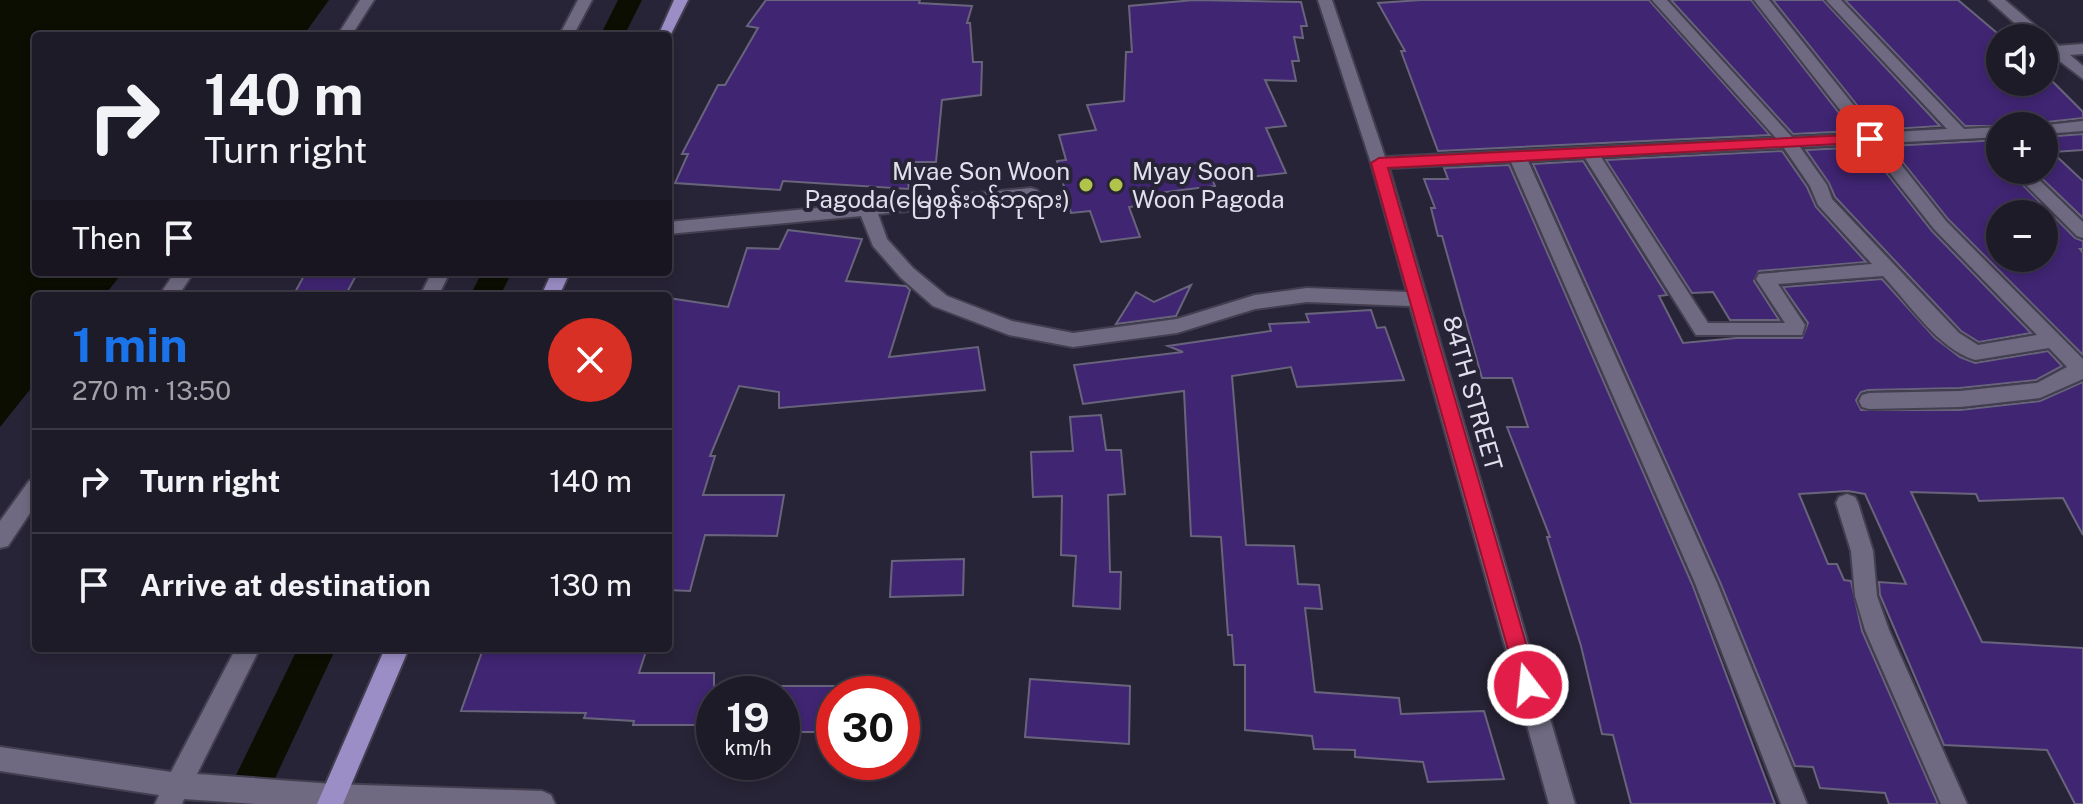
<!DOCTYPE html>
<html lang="en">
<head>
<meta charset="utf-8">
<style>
	:root { --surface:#1e1b29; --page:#2b2835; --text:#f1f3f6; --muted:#a1a1a8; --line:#3c3946; --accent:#1a73e8 }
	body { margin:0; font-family:"Public Sans","Noto Sans Myanmar",sans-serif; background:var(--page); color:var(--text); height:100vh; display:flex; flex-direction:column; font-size:30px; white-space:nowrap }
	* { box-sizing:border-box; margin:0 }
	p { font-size:26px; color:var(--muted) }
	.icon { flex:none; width:44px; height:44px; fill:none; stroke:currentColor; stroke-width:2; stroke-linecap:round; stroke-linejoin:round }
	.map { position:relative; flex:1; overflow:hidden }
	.side { position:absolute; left:32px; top:292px; width:640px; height:360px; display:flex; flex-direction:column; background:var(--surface); border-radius:8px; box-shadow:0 4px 12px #0003,0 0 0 2px var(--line) }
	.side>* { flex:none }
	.banner { position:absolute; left:32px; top:32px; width:640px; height:244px; border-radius:8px; box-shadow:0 4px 12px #0003,0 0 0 2px var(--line); background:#1e1b29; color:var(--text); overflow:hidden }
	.buttons { position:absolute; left:1986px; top:24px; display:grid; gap:16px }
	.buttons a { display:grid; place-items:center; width:72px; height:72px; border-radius:50%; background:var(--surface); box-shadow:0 4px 12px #0003,0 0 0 2px var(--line); font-size:40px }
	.speed { position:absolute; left:696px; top:676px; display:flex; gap:16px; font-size:40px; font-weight:700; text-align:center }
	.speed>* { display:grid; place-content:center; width:104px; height:104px; border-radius:50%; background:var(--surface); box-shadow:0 4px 12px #0003,0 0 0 2px var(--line); line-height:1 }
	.speed small { font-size:20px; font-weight:400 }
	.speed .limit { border:12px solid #d22; background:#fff; color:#111 }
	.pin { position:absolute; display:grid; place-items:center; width:68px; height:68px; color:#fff; margin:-34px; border-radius:16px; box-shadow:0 4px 12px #0006 }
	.me { position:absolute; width:88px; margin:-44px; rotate:344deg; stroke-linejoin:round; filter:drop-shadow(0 0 6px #0008) }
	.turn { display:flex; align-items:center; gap:28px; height:168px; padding:0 40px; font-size:36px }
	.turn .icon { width:104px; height:104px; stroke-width:2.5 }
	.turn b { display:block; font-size:56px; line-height:68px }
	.then { display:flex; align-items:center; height:76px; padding:0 40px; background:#0003; gap:16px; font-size:30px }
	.round { display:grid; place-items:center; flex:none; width:84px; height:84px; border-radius:42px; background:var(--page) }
	.summary { display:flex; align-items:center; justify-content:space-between; height:136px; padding:0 40px }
	h1 { font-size:48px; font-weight:700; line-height:60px; color:var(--accent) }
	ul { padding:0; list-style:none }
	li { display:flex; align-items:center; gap:24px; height:104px; padding:0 40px; border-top:2px solid var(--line) }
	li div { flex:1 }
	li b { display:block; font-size:30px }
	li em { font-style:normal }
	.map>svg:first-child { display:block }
	.water { fill:#0b0e00 }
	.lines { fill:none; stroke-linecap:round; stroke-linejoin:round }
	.canal { fill:#0b0e00; fill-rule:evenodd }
	.building { fill:#402573; stroke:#68647b; stroke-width:2; fill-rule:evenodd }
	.street-casing { stroke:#433f50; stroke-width:4 }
	.secondary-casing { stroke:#433f50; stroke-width:4 }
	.primary-casing { stroke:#433f50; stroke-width:4 }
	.street { fill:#6f6a81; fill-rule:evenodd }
	.secondary { fill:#6f6a81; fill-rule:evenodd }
	.primary { fill:#9b8ec6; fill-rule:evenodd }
	.route { fill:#e11d48; stroke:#92132f; stroke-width:2 }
	.poi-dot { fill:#b2c34c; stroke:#282437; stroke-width:3 }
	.labels { text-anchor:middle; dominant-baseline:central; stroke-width:8; stroke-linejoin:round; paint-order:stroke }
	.poi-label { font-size:24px; fill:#e2dfed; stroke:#282437; text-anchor:end }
	.street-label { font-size:24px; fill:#e2dfed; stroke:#282437 }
</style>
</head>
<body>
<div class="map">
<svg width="2083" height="804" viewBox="0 0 2083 804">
	<rect width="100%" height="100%" fill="#282437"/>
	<path class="water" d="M0 0H329L303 36H36V272H123L104 296H36V382L0 427Z"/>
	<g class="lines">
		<path class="canal" d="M618 0H642L624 36H600Z
			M482 272H512L500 296H470Z
			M298 648H336L263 804H222Z"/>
	</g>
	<path class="building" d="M766 0H920L919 3 972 6 967 23H970L973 62H982L981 95 942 100 936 162H905L909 189 783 181 780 190 675 183 688 154H682L718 85H725L758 28 747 26Z
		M1194 0 1301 2 1307 26H1301L1303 38 1294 37 1299 61H1292L1296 81 1265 80 1286 126 1266 128 1286 173 1213 181 1215 186 1149 194 1152 204 1129 207 1140 237 1101 242 1090 211 1071 213 1057 161 1066 160 1059 135 1096 130 1087 105 1124 101 1126 52H1132L1129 6Z
		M1421 0H1649L1770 135 1438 151 1401 51H1405L1378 3Z
		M1671 0H1751L1853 131 1793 134Z
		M1773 0H1823L1940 126 1877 130Z
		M1845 0H1958L2003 38H2000V82H2044V73L2083 112V118L2038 123 2035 126H1965Z
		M2083 134V150L2052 152 2083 181V218L2033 170H2044V137Z
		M2000 140V170H2008L2075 238 2083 241V249H2080L2083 253V355L1948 219 1890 146ZM2000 214H2044V258H2000Z
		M1866 147 1932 231 2031 333 1979 342 1961 331 1835 197 1829 183 1806 150Z
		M1782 151 1807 187 1816 207 1866 262 1759 271 1754 281 1779 320H1730L1713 292 1692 293 1606 160Z
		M1583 161 1667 295 1659 296 1683 343 1736 338H1802L1808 323 1783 287 1882 279 1935 338 1960 357 1975 363 2048 351 2062 366 2036 380 1960 388 1868 390 1861 392 1856 400 1861 410H1960L2040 401 2083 382V535L2063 498 1979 501 1976 494 1911 492 1982 642 2083 648V804H2075L2047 750 1944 745 1880 595 1879 582 1906 584 1865 494 1848 491 1799 494 1828 564H1837L1844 580 1851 581 1862 631 1938 804H1889L1885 793 1820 788 1813 767 1795 766 1720 582 1533 164Z
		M1509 165 1692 584 1775 804H1631L1613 735 1602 734 1581 646 1547 537H1550L1507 427H1528L1512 378H1482L1442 236H1438L1431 208H1435L1424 179H1448L1444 168Z
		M788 230 862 239 846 281 906 286 910 290 889 357 978 347 985 390 779 408V392L739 386 710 456H715L703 495H784L777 536 705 535 690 591 668 590V298L728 307 747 248 779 249Z
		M306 272H358L345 296H293Z
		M1191 285 1176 316 1116 324 1136 292 1154 302Z
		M1371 310 1377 328 1385 327 1404 380 1297 387 1291 367 1232 376 1246 545 1294 546 1298 584 1319 585 1322 609 1305 608 1315 692 1399 698 1401 714 1484 711 1504 779 1428 782 1423 762 1355 757V750L1314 749 1312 736 1245 730V665H1234L1232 635H1228L1221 537 1191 536 1184 391 1083 404 1074 365 1183 352 1168 346 1271 331 1269 324 1309 322 1306 314Z
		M1101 415 1106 450H1121L1125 494 1108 495 1110 572H1121L1120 609 1073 606 1076 556 1061 555 1062 496 1033 497 1031 452 1073 451 1070 417Z
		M964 559 963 595 890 597 892 561Z
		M607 648H647L639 673H714V725H633L634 721 584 718 586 713 461 711 483 649 606 653Z
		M1030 679 1130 686 1129 744 1025 737Z
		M782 686H834V732H782Z"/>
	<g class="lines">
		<defs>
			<path id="street" d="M360 0H374L351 36H337Z
				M1318 0H1332L1385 157 1776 138 1652 0H1667L1792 137 1859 134 1754 0H1769L1876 133 1947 129 1826 0H1841L1964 129 2000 127V137L1884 143 1946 221 2083 359V379L2040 398 1960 407 1869 409 1862 407 1859 401 1862 395 1869 393 1960 391 2037 383 2067 367 2049 348 1975 360C1938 349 1909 303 1883 276L1778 284 1805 325 1802 335H1696L1585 158 1528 161 1717 583 1807 804H1781L1695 583 1511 162 1389 168 1575 804H1549L1410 306 1307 302 1255 309 1177 333 1073 347 1009 335 933 306 901 278 873 246 861 216 668 234V222L1031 188 1037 190 1040 194 1037 198 878 214 887 239 913 268 947 296 1012 321 1073 333 1177 319 1255 295 1307 288 1407 292 1371 163ZM1867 144 1934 229 2037 335 1978 345 1959 333 1832 199 1827 185 1800 147ZM1784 148 1810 186 1818 205 1872 264 1759 274 1756 279 1785 323H1708L1601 157Z
				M2083 44V54L2056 56 2048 51 2056 46Z
				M2083 121V131L2044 134V126H2038Z
				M2011 170H2029L2083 222V238L2077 236Z
				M175 272H194L178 296H159Z
				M36 478V504L8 546 0 548V521L29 481Z
				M1847 494 1855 497 1858 503 1873 551 1877 596 1889 630 1967 804H1941L1865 630 1855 596 1851 551 1836 503 1839 497Z"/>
			<path id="secondary" d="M578 0H592L573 36H559Z
				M1989 0H2005L2083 66V79L2044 49V38H2031Z
				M432 272H450L438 296H420Z
				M236 648H260L197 774 333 784 542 791 551 795 555 804H256L184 799 182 804H155L159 795 0 771V747L171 772Z"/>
			<path id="primary" d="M674 0H688L668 40V36H658Z
				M552 272H570L559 296H541Z
				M385 648H409L343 804H317Z"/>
		</defs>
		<use href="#street" class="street-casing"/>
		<use href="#secondary" class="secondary-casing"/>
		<use href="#primary" class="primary-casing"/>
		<use href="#street" class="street"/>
		<use href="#secondary" class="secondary"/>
		<use href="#primary" class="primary"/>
	</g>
	<path class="route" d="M1870 134 1877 139 1875 142 1388 168 1538 685 1535 692 1528 695 1520 692 1371 163 1379 158Z"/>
	<g class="poi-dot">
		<circle cx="1086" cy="185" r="8"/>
		<circle cx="1116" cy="185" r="8"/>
	</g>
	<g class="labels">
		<g class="poi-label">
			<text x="1070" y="171">Myae Son Woon<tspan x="1070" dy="28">Pagoda(မြေစွန်း၀န်ဘုရား)</tspan></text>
			<text x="1132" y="171" text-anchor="start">Myay Soon<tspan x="1132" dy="28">Woon Pagoda</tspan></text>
		</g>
		<g class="street-label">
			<text transform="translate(1473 393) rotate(74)">84TH STREET</text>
		</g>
	</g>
</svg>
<div class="buttons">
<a><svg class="icon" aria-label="sound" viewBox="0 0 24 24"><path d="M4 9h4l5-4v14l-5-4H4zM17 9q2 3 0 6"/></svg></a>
<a>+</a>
<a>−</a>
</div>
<div class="speed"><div>19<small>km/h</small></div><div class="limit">30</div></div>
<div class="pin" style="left:1870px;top:139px;background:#d93025"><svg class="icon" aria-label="arrive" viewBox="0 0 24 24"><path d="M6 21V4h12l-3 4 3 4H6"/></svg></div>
<svg class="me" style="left:1528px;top:685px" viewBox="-20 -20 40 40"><circle r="17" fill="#e11d48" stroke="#fff" stroke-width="3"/><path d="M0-11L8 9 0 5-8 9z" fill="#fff"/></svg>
<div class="banner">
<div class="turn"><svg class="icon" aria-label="right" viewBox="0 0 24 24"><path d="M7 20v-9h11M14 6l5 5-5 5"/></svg><div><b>140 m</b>Turn right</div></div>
<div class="then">Then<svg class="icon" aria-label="arrive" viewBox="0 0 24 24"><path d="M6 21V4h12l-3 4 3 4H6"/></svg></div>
</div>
<section class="side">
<div class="summary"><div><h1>1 min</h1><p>270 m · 13:50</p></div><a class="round" style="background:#d93025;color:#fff"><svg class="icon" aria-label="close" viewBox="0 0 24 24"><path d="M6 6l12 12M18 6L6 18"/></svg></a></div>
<ul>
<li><svg class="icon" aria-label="right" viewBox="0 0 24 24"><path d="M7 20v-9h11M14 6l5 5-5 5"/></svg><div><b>Turn right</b></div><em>140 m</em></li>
<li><svg class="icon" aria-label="arrive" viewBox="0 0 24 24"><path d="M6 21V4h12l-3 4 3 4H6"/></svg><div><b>Arrive at destination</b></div><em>130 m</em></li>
</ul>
</section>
</div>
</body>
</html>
